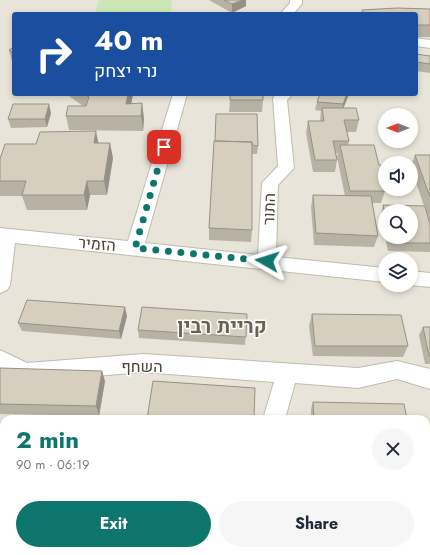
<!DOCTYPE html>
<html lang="en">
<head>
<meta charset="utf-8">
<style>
	:root { --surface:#fff; --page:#f6f6f7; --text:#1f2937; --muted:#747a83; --accent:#0f766e }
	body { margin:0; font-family:Jost,Heebo,sans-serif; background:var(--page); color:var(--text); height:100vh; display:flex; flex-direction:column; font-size:15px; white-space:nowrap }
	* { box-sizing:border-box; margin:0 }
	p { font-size:13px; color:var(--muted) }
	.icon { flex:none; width:22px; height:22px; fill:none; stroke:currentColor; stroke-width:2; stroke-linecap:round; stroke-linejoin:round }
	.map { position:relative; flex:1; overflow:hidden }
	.panel { position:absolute; left:0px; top:415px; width:430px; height:140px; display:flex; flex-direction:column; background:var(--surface); border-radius:12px 12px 0 0; box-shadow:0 2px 6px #0003 }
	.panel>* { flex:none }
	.banner { position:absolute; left:12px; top:12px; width:406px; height:84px; border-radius:4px; box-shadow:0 2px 6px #0003; background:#1a4fa0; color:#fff; overflow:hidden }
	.needle { width:26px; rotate:270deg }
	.controls { position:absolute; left:378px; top:108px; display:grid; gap:8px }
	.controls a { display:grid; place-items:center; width:40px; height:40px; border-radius:50%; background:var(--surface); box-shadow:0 2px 6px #0003; font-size:20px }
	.pin { position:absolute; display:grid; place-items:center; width:34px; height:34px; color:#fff; margin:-17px; border-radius:8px; box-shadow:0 2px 6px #0006 }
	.me { position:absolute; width:44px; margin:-22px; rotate:276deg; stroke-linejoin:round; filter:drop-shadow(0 0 3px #0008) }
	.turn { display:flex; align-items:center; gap:14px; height:84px; padding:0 16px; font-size:18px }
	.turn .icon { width:52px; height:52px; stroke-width:2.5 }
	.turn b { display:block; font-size:28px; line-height:34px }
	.round { display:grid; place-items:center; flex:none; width:42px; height:42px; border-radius:21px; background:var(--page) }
	.summary { display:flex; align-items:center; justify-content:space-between; height:68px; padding:0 16px }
	h1 { font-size:24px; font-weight:700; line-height:30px; color:var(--accent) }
	.primary-button { display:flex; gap:8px; margin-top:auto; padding:8px 16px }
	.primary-button a { flex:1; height:46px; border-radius:24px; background:var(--accent); color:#fff; font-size:16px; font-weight:700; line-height:46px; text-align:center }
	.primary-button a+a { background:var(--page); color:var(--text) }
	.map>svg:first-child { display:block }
	.residential { fill:#e8e4d9; fill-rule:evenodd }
	.green { fill:#cde6b6 }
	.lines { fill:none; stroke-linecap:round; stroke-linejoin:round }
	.minor-casing { stroke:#c0bbad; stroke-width:2 }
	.minor { fill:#fff; fill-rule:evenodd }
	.wall { fill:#b8b2a5 }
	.shaded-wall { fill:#969186 }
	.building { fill:#d6cfc0; stroke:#969186 }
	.route { stroke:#0f766e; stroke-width:7; stroke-dasharray:0 12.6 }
	.labels { text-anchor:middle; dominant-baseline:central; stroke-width:3; stroke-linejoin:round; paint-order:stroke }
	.street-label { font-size:16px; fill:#484339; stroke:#fff }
	.district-label { font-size:20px; font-weight:bold; fill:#6b6250; stroke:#fff }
</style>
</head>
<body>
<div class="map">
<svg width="430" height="555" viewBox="0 0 430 555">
	<rect width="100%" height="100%" fill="#f4f2eb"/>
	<path class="residential" d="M0 0H430V555H0ZM14 14H416V94H14ZM385 115H411V141H385ZM385 163H411V189H385ZM385 211H411V237H385ZM385 259H411V285H385ZM4 419H426V551H4Z"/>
	<path class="green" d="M99 0H172L171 14H95Z"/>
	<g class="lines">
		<defs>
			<path id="minor" d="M290 0H302V4L293 14H280L290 3Z
				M416 38 430 40V48L416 46Z
				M173 94H187L145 243 258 255 262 183 278 166 273 98 276 94H293L287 100 294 168 278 185 276 257 385 268V282L15 243 10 285 7 290 0 293V228L128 241Z
				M411 271 430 273V287L410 285Z
				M0 350 27 363 143 354 358 368 397 361 430 369V389L397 379 358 388 295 383 285 419H263L274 382 143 372 25 382 0 370Z"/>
		</defs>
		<use href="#minor" class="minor-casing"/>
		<use href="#minor" class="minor"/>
	</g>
	<path class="wall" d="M209 0H246V6L232 13Z
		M430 9V37H416V14H361L362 10Z
		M14 47V65H13L9 50Z
		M416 54 430 56V73L416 71Z
		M66 94H133L131 104 144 118 143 131 69 130 66 116 83 106Z
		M349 94 343 108 359 120 356 132H347L349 141 348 145 379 165H385V189H390L389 191H385L381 203H372L378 236 374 247 314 245 311 207 313 195 345 196 337 157 338 153H336L337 160 335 172H313L306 133 308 121H320L321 111 315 110 317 102Z
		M230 100H263L262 112H229Z
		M51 113 47 127 11 128 8 119Z
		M214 141 258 146 257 154H252V230L251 242 209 240V228Z
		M98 143 113 158 107 195H90L87 210H27L22 196H0V159Z
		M415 155H430V223L426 212 430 225V252L388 251 385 237H411L385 211V235L381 214 383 205 424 206 411 168V166Z
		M247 314 245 345 139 338 138 330Z
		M312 314 408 346 403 357 313 356 309 326Z
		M127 316 121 339 22 331 18 323Z
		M423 327H430V364H425L419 335Z
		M0 368 105 381 99 416 0 414Z
		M313 402 407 419H311V409Z
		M0 442H4V496L0 495Z"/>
	<path class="shaded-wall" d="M243 0H246V6L232 13V4Z
		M128 94H133L129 116 126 104Z
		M347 94H349L342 112 343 104Z
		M142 103 144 118 143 131 141 116Z
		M49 104 51 113 47 127 45 119Z
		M96 131 99 146 94 143Z
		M110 143 113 158 107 195 104 181Z
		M87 181 90 195 87 210 84 195Z
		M125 307 127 316 121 339 119 331Z
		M102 371 105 381 99 416 96 406Z"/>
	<path class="building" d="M224 0H243L232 4Z
		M397 8 430 9V25H416V14H364L362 10Z
		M14 47V53L9 50Z
		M416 54 430 56V64L416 62Z
		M84 94H128L126 104 142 103 141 116H66L68 106H86L89 97Z
		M230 94H263V100H230Z
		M320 94H347L343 104 317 102Z
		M13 104H49L45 119H8Z
		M322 108H356L359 120H344L349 141H333L337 160H315L308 121H324Z
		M216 114H257L258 146 252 145V142L215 141Z
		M96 131 94 143H110L104 181H87L84 195H22L26 181H0V159L5 144H36L40 132Z
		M214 141 252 142V230L209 228Z
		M340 145H374L379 165H385V179H382L385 191H350Z
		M415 155H430V197Z
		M313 195 371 196 378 236 316 233Z
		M383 205 425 206 430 225V243H391L390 237H411V211H385V213Z
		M27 300 125 307 119 331 18 323Z
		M142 307 247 314 246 337 138 330Z
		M312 314 401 315 408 346H315Z
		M423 327H430V356H429Z
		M0 368 102 371 96 406 0 404Z
		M153 381 255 388 254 419H147Z
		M313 402 404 404 407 419H314Z
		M0 442H4V488L0 487Z"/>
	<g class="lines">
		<path class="route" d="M164 147 135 248 267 261"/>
	</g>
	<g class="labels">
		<g class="street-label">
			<text transform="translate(269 209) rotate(-88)">התור</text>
			<text transform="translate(97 244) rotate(5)">הזמיר</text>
			<text x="142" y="366">השחף</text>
		</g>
		<g class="district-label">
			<text x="222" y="326">קריית רבין</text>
		</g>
	</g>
</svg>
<div class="controls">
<a><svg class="needle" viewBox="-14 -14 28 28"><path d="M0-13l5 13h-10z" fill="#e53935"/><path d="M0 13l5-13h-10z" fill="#747a83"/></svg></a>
<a><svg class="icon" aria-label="sound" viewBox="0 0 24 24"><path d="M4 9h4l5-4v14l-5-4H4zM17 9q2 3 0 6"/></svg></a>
<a><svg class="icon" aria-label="search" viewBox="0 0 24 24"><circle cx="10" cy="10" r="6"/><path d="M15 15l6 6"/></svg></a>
<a><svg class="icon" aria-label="layers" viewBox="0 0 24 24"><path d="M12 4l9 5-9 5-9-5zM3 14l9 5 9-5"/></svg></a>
</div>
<div class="pin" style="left:164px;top:147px;background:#d93025"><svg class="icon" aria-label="arrive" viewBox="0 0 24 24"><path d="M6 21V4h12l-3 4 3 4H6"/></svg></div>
<svg class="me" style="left:267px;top:261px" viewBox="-20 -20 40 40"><path d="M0-17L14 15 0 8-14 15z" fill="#0f766e" stroke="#fff" stroke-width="4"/></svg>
<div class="banner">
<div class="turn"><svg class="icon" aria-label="right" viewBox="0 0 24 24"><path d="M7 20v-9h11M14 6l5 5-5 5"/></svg><div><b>40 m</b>נרי יצחק</div></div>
</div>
<section class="panel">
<div class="summary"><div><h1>2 min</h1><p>90 m · 06:19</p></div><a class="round"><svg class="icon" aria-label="close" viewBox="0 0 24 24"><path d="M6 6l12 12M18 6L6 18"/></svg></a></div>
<div class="primary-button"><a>Exit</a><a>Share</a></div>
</section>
</div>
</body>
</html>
